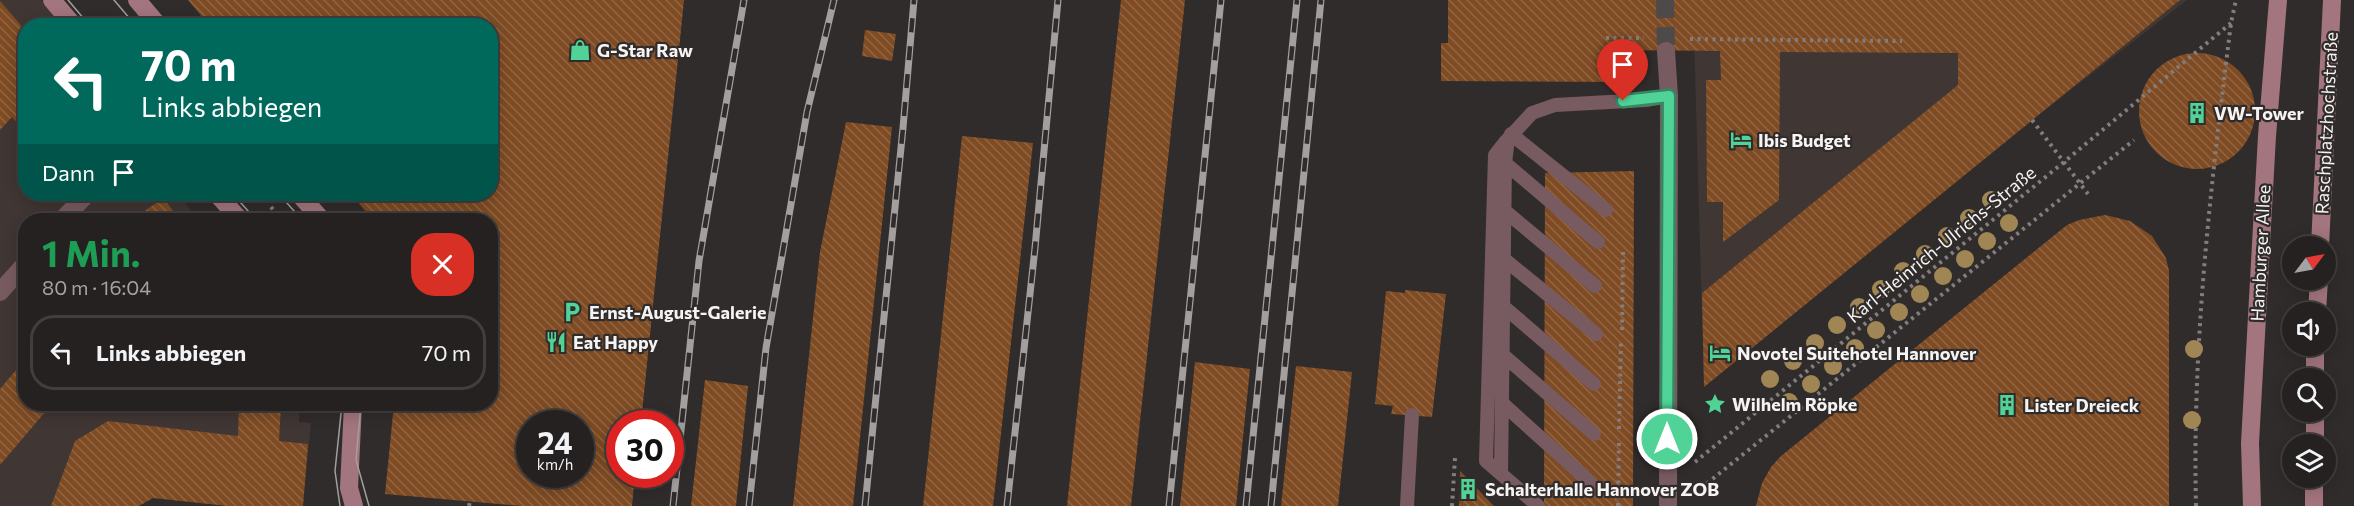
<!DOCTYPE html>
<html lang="de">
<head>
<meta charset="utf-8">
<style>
	:root { --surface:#242120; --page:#2c2929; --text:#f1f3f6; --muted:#a3a3a5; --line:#413e3e }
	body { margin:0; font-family:Commissioner,sans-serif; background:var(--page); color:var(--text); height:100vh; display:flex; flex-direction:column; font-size:22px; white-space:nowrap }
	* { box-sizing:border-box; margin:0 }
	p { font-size:20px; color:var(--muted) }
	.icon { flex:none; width:33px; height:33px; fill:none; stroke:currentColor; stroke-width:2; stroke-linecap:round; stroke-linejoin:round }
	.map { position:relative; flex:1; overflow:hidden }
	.sheet { position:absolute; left:18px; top:213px; width:480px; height:198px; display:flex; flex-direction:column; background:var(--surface); border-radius:24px; box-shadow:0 3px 15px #0003,0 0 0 2px var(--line) }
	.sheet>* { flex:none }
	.banner { position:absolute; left:18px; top:18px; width:480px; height:183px; border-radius:24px; box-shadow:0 3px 15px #0003,0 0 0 2px var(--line); background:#00695c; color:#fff; overflow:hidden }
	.needle { width:39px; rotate:58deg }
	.fabs { position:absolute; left:2282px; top:236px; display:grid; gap:12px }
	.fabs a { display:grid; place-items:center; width:54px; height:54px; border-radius:50%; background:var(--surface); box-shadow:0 3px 15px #0003,0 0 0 2px var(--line); font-size:30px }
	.speed { position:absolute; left:516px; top:410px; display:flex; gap:12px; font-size:30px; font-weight:700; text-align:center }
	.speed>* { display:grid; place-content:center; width:78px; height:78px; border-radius:50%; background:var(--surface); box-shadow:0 3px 15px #0003,0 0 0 2px var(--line); line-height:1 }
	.speed small { font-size:15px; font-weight:400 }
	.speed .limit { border:9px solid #d22; background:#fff; color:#111 }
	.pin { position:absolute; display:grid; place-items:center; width:51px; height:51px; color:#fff; margin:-62px -26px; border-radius:50% 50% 50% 0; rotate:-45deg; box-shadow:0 0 6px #0007 }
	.pin .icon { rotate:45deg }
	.me { position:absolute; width:66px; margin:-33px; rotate:0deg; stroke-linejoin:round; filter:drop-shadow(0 0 4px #0008) }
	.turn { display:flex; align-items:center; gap:21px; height:126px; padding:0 24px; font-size:27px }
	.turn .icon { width:78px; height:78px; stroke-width:2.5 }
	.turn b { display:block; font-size:42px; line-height:51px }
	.then { display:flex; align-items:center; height:57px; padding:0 24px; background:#0003; gap:12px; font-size:22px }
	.round { display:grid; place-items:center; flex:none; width:63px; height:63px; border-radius:24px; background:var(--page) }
	.overview { display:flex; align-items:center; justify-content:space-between; height:102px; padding:0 24px }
	h1 { font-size:36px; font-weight:700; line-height:45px; color:#1e9e55 }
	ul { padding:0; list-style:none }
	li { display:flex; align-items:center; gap:18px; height:75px; margin:0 12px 9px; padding:0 12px; border:3px solid var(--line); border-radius:24px }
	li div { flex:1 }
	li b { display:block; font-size:22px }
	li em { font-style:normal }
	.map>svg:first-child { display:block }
	.built { fill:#403633 }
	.building { fill:url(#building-back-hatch); fill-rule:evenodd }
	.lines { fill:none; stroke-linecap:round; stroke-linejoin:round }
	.street-tunnel { stroke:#4e4a49; stroke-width:18; stroke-dasharray:18 9; stroke-linecap:butt }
	.path { stroke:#827e7e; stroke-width:4; stroke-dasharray:3 4.5; stroke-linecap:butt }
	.lane { stroke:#785b61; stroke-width:14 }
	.street { stroke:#785b61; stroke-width:18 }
	.secondary { stroke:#a3757e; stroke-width:18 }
	.tram { stroke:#a39f9f; stroke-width:1.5 }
	.rail-casing { stroke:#a39f9f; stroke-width:7 }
	.rail { stroke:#302c2b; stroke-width:4.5; stroke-dasharray:14; stroke-linecap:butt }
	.tree { fill:#a08655 }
	.route-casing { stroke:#358962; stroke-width:15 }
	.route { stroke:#51d397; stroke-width:10 }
	.labels { text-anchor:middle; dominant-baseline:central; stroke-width:4.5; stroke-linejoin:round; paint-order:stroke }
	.poi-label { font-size:18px; font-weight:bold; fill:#f6f3f3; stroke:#302c2b; text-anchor:start }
	.street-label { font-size:18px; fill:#f6f3f3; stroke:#302c2b }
</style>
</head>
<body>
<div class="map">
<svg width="2354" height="506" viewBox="0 0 2354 506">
	<defs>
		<pattern id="building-back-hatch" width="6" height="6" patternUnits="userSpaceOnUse" patternTransform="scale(1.5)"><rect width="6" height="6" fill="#7e4b23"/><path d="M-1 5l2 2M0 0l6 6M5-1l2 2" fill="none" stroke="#916543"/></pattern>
	</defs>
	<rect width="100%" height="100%" fill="#302c2b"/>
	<path class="built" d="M0 0H41L65 25 26 26V194H178L198 220H26V404H300L299 422 311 423 303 506H228L153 498 139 506H0Z
		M1693 0H2187L2032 120 1704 387Z"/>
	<path class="building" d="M188 0H684L641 423H620V474H635L632 506H522L385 494 394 404H490V220H373L351 194H490V26H210ZM530 423H580V474H530Z
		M1121 0H1185L1131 506H1067Z
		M1448 0H2180L1704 387 1702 293 1958 85V53L1780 52 1779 200 1723 242V202H1707L1706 80H1721L1720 51 1622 50V82L1441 81V43H1448Z
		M0 1 26 31V133L12 117 0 130Z
		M865 30 896 34 892 61 862 56Z
		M2139 111a58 58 0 1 1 116 0a58 58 0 1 1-116 0Z
		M846 122 892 127 853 506H793L820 252Z
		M962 136 1033 143 993 506H923Z
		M1634 171 1633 506H1544L1545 173Z
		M163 198 180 220H132Z
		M2105 215 2130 221 2152 236 2166 258 2169 271V506H1756L1762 483 1771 467 1781 456 2067 225 2079 220Z
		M1405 290 1446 294 1432 417 1391 414 1393 406 1375 404 1386 291 1405 293Z
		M26 358V404H52L0 465V389Z
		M1195 362 1250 369 1236 506H1180Z
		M1296 366 1352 372 1338 506H1281Z
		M705 380 748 386 736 506H691Z
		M239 404H281L279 441 308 444 303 506H228L153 498 139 506H51L75 441 108 421 238 436Z
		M1460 471 1494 506H1459Z"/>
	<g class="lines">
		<path class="street-tunnel" d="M1665 0 1666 51"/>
		<path class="path" d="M1606 38H1644
			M1690 39 1902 41
			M2032 120 2088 194
			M271 207 282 220
			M1622 330 1623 248
			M1619 429 1621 341
			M1695 462 2064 162 2231 23
			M1695 493 2134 140
			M469 506 470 501
			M1452 506 1455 458
			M1618 506 1619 440
			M2196 506C2192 342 2211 184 2231 23L2236 0"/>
		<path class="lane" d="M1511 134 1606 210
			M1506 141 1495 155 1486 461 1538 506
			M1505 163 1598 242
			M1505 211 1595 286
			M1504 259 1596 334
			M1504 307 1594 384
			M1503 355 1594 434
			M1502 403 1592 484
			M1501 473 1505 163 1508 139 1532 113 1555 105 1646 100 1669 96
			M1407 506 1412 415"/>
		<path class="street" d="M1666 51 1669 96 1668 506
			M62 220 87 194
			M0 292 26 263"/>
		<path class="secondary" d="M52 0 74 26
			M137 0 159 26
			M217 194 240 220
			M299 194 322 220
			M2320 246 2332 0
			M2317 312 2319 279
			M2315 378V345
			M353 404 349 488 354 506
			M2315 444V411
			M2252 506 2250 443 2267 136 2278 0
			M2314 506V477"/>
		<path class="tram" d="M68 0 90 26
			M114 0 136 26
			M233 194 256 220
			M279 194 302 220
			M361 404 356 460 369 506
			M340 506 335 471 342 404"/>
		<defs>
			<path id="rail" d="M673 506 699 261 744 0
				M749 506 766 348 807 112 834 0
				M865 506 903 128 914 0
				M1007 506 1035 248 1058 0
				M1169 506 1221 0
				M1246 506 1297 0
				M1271 506 1321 0"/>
		</defs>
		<use href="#rail" class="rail-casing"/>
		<use href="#rail" class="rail"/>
	</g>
	<g class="tree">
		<circle cx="1991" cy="200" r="9"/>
		<circle cx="1969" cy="218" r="9"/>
		<circle cx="2009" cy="223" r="9"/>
		<circle cx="1947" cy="236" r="9"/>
		<circle cx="1987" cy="241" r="9"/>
		<circle cx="1925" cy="254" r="9"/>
		<circle cx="1965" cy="259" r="9"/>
		<circle cx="1903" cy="271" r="9"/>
		<circle cx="1943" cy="276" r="9"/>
		<circle cx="1881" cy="289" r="9"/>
		<circle cx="1920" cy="294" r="9"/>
		<circle cx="1859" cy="307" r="9"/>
		<circle cx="1899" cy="312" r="9"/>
		<circle cx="1837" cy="325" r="9"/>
		<circle cx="1876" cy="330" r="9"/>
		<circle cx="1815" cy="343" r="9"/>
		<circle cx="1855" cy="348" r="9"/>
		<circle cx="2194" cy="349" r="9"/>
		<circle cx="1793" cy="361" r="9"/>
		<circle cx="1833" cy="366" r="9"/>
		<circle cx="1770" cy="379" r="9"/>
		<circle cx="1811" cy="384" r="9"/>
		<circle cx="1789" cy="402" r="9"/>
		<circle cx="2192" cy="420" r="9"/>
	</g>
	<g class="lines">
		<defs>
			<path id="route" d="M1623 101 1669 96 1667 439"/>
		</defs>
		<use href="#route" class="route-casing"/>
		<use href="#route" class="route"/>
	</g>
	<defs>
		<symbol id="shop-bare" viewBox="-9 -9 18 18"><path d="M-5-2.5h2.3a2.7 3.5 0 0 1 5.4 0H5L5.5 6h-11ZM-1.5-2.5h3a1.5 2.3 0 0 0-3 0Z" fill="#51d397" stroke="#302c2b" stroke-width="2.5" paint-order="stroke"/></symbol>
		<symbol id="building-bare" viewBox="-9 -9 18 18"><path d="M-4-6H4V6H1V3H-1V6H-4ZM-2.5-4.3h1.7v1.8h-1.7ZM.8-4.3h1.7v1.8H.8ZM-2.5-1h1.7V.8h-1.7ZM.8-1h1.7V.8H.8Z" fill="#51d397" stroke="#302c2b" stroke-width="2.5" paint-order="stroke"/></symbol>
		<symbol id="hotel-bare" viewBox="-9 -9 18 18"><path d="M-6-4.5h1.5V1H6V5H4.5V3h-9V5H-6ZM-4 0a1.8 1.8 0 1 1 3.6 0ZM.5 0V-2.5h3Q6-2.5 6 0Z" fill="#51d397" stroke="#302c2b" stroke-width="2.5" paint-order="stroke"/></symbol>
		<symbol id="parking-bare" viewBox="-9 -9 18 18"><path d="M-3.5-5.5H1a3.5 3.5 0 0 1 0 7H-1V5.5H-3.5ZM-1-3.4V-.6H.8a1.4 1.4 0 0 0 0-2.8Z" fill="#51d397" stroke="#302c2b" stroke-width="2.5" paint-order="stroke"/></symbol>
		<symbol id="restaurant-bare" viewBox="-9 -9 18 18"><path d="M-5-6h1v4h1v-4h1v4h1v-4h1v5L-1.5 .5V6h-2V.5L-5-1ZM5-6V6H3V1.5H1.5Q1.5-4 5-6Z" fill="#51d397" stroke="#302c2b" stroke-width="2.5" paint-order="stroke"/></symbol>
		<symbol id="sight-bare" viewBox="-9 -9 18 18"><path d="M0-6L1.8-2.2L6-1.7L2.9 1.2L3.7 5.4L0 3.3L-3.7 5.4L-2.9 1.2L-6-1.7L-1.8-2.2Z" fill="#51d397" stroke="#302c2b" stroke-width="2.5" paint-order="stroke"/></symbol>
	</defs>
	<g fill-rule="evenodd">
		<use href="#shop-bare" x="565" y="35" width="30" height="30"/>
		<use href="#building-bare" x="2182" y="98" width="30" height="30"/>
		<use href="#hotel-bare" x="1726" y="125" width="30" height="30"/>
		<use href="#parking-bare" x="557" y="297" width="30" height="30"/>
		<use href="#restaurant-bare" x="541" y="327" width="30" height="30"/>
		<use href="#hotel-bare" x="1705" y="338" width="30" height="30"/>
		<use href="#sight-bare" x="1700" y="389" width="30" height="30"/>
		<use href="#building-bare" x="1992" y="390" width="30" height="30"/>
		<use href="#building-bare" x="1453" y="474" width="30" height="30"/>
	</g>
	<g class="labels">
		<g class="poi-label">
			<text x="597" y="50">G-Star Raw</text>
			<text x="2214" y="113">VW-Tower</text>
			<text x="1758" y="140">Ibis Budget</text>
			<text x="589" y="312">Ernst-August-Galerie</text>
			<text x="573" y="342">Eat Happy</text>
			<text x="1737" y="353">Novotel Suitehotel Hannover</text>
			<text x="1732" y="404">Wilhelm Röpke</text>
			<text x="2024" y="405">Lister Dreieck</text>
			<text x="1485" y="489">Schalterhalle Hannover ZOB</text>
		</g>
		<g class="street-label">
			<text transform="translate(2326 123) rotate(-87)">Raschplatzhochstraße</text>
			<text transform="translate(1941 244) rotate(-39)">Karl-Heinrich-Ulrichs-Straße</text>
			<text transform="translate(2260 253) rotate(-87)">Hamburger Allee</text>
		</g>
	</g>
</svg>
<div class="fabs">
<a><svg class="needle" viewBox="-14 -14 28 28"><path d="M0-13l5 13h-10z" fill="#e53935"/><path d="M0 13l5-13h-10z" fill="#a3a3a5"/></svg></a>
<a><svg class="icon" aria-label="sound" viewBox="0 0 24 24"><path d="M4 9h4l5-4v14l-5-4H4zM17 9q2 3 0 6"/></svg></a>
<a><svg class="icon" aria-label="search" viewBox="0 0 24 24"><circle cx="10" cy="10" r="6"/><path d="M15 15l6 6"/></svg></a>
<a><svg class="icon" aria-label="layers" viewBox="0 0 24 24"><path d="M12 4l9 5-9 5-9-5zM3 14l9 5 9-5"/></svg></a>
</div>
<div class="speed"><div>24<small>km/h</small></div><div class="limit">30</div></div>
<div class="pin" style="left:1623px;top:101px;background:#d93025"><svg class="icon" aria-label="arrive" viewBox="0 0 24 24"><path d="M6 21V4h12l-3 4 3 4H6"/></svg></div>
<svg class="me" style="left:1667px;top:439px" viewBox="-20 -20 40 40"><circle r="17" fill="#51d397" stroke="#fff" stroke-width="3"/><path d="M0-11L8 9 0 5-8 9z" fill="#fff"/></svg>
<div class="banner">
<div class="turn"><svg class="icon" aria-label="left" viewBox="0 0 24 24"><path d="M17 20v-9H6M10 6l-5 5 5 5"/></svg><div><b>70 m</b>Links abbiegen</div></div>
<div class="then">Dann<svg class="icon" aria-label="arrive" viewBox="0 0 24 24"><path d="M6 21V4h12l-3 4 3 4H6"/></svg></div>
</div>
<section class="sheet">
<div class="overview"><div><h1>1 Min.</h1><p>80 m · 16:04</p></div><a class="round" style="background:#d93025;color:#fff"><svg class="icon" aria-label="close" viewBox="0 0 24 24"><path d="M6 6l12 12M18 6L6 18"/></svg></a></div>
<ul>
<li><svg class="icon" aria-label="left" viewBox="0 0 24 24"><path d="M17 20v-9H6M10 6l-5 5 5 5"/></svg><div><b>Links abbiegen</b></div><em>70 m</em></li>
</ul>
</section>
</div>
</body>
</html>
